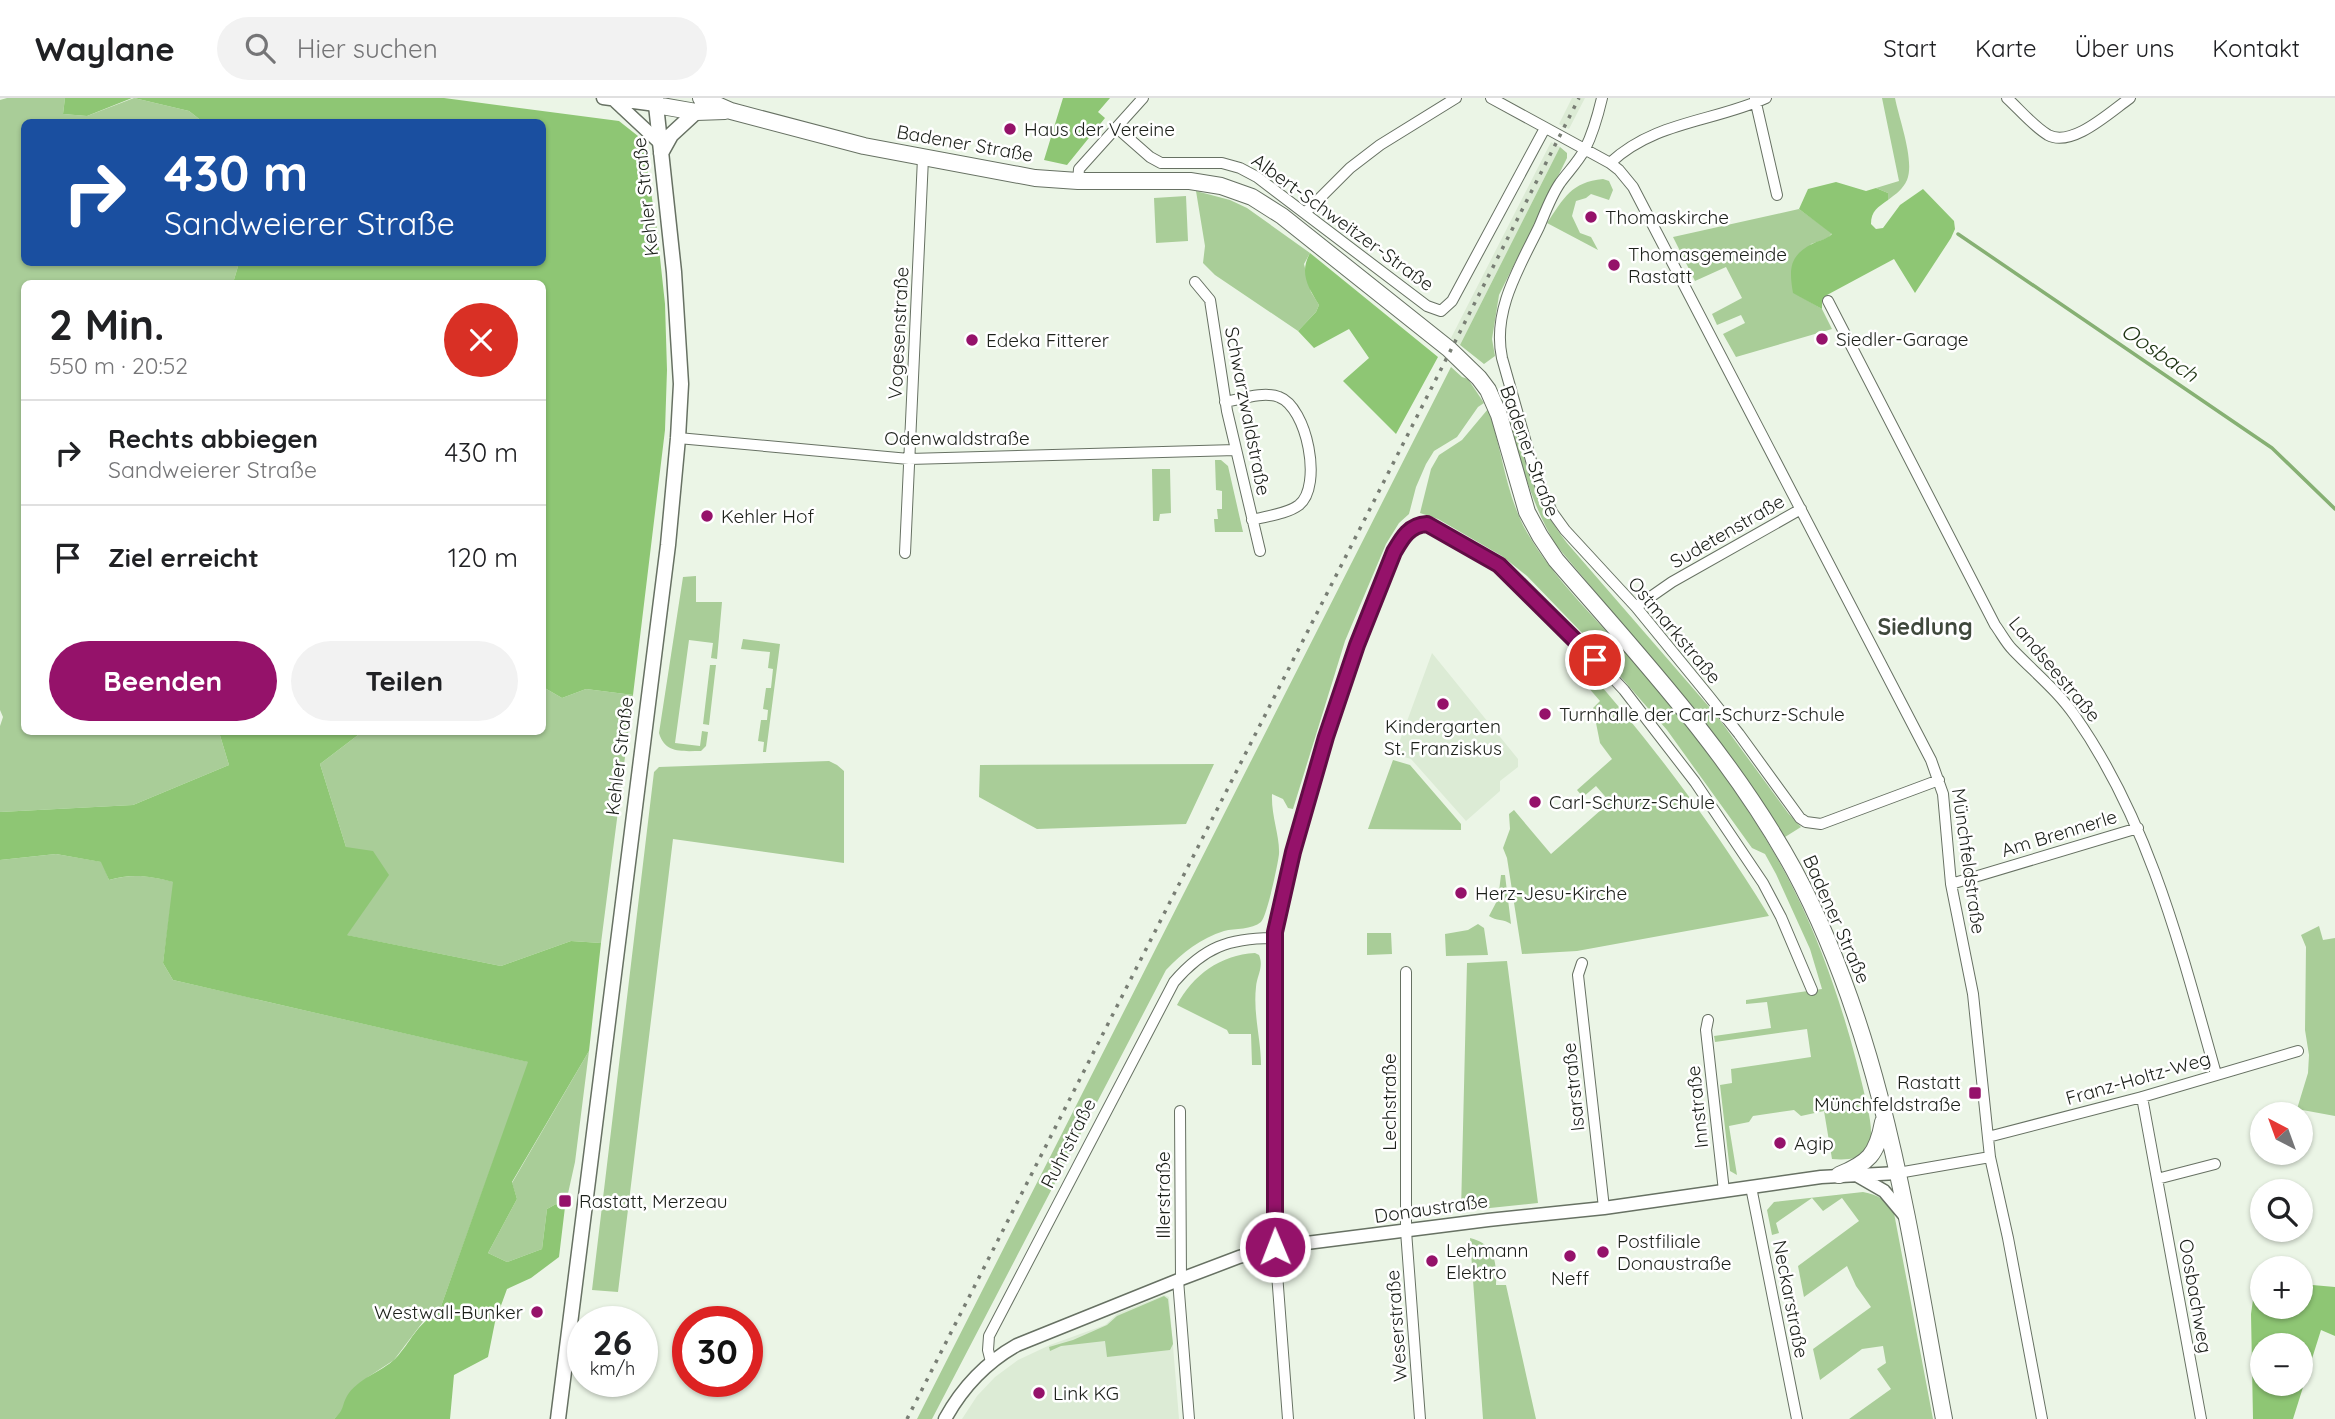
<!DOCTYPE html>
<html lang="de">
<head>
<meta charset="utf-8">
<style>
	:root { --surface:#fff; --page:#f2f2f2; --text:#202124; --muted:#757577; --line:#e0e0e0; --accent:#95126a }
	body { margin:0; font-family:Quicksand,sans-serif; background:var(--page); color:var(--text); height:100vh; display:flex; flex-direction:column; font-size:26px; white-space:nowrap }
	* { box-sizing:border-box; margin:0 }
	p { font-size:23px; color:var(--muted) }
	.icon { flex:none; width:38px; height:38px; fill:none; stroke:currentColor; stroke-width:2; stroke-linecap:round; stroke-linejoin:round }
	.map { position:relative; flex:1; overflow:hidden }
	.drawer { position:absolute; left:21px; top:182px; width:525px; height:455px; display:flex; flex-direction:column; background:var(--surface); border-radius:10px; box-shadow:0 2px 5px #0004 }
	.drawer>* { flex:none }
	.hud { position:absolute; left:21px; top:21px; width:525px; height:147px; border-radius:10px; box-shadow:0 2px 5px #0004; background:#1a4fa0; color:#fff; overflow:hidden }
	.needle { width:46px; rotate:319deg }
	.controls { position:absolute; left:2250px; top:1004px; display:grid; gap:14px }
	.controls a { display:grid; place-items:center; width:63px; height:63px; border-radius:50%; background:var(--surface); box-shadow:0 2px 5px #0004; font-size:35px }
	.speed { position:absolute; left:567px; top:1208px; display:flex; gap:14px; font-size:35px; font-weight:700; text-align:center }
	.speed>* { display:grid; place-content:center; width:91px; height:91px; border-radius:50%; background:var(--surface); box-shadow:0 2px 5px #0004; line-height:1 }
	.speed small { font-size:18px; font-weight:400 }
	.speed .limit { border:10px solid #d22; background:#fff; color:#111 }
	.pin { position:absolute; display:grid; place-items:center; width:60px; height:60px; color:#fff; margin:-30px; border:4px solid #fff; border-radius:50%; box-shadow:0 2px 7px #0007 }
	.me { position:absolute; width:77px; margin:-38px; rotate:359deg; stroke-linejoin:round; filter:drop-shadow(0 0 5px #0008) }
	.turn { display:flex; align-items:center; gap:24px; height:147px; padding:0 28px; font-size:32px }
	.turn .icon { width:91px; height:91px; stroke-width:2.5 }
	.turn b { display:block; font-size:49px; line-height:60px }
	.round { display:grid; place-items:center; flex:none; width:74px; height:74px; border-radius:37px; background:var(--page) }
	.summary { display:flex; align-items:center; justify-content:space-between; height:119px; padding:0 28px }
	h1 { font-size:42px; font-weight:700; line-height:52px }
	.cta { display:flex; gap:14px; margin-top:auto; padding:14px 28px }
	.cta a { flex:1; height:80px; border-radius:42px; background:var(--accent); color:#fff; font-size:28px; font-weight:700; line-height:80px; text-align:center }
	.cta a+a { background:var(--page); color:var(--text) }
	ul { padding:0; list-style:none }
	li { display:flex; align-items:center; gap:21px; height:105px; padding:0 28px; border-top:2px solid var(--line) }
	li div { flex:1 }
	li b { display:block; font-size:26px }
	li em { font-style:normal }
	header { display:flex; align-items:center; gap:42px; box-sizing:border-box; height:98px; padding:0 35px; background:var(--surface); border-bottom:2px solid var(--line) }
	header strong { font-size:33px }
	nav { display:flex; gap:38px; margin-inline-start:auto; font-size:24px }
	.search { width:490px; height:63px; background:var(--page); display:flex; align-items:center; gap:18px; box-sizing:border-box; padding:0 24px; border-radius:38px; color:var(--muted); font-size:26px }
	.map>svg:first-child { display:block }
	.built { fill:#dcebd5 }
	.green { fill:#a9cd98 }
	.forest { fill:#8ec674; fill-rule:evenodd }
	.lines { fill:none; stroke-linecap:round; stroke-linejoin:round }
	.stream { stroke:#86b073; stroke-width:3.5 }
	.minor-casing { stroke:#677163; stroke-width:12 }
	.tertiary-casing { stroke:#677163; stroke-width:15 }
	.secondary-casing { stroke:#677163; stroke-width:17 }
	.primary-casing { stroke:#677163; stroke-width:18 }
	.minor { stroke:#fff; stroke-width:10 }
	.tertiary { stroke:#fff; stroke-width:12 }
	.secondary { stroke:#fff; stroke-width:14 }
	.primary { stroke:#fff; stroke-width:16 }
	.rail { stroke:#787e74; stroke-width:3.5; stroke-dasharray:3.5 7; stroke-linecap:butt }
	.route-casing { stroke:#610c45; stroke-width:18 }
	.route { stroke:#95126a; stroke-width:12 }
	.poi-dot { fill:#95126a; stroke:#fff; stroke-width:2.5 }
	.labels { text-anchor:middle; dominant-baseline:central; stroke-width:5; stroke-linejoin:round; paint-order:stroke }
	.poi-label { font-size:19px; fill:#1c201a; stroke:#fff; text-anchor:start }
	.street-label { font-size:19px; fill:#1c201a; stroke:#fff }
	.water-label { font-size:21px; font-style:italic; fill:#1c3210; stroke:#fff }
	.quarter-label { font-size:23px; font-weight:bold; fill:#3f483c; stroke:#fff }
</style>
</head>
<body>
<header>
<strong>Waylane</strong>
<div class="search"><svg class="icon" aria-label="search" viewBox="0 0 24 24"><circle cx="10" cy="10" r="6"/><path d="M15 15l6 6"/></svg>Hier suchen</div>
<nav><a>Start</a><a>Karte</a><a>Über uns</a><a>Kontakt</a></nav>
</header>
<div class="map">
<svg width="2335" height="1321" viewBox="0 0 2335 1321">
	<rect width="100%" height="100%" fill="#ebf5e6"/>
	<path class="built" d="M1572 0H1585L1569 31 1559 26Z
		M1551 44 1560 49 1460 247 1451 240Z
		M1432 555 1518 661V669L1500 683V693L1466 723 1411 661 1395 656Z
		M1164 1197 1169 1199 1179 1321H962L977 1298 995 1279 1018 1262 1050 1247 1105 1227 1117 1216Z"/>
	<path class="green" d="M7 0H65L63 16 87 18 134 0 189 13 203 24H24V164L239 165 233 185 24 186V634H219L229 667 133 707 0 714V628L3 619 0 612V2Z
		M1882 0H1895C1899 21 1915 63 1907 82 1903 91 1896 96 1888 102V95L1876 90 1899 83Z
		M1560 49 1567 55V60L1499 197 1492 241 1495 258 1484 266 1460 247Z
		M1603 81 1609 83 1613 92 1609 102 1591 96 1586 100 1576 103 1572 118 1580 135 1591 139 1598 152 1547 125C1564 100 1571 84 1603 81Z
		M1196 93 1230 102 1247 110 1310 155 1304 166 1311 194 1319 207 1316 214 1298 233 1215 177 1203 165 1205 148Z
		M1186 98 1188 143 1156 145 1154 100Z
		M1799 111 1832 135 1828 140 1811 146 1793 194 1822 211 1832 231 1736 259 1723 236 1745 225 1741 217 1717 227 1712 216 1742 200 1726 169 1695 183 1673 139Z
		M1451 269 1462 279 1468 281 1484 305 1478 309 1457 339 1434 353 1426 366 1416 389 1409 416 1399 425 1386 446 1345 543 1293 711 1288 710 1283 701 1272 696C1271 718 1280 738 1279 756 1278 766 1267 818 1261 824 1252 832 1235 830 1224 833 1201 840 1182 855 1166 872L932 1321H917Z
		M1509 309C1524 361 1533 401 1567 445L1717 618 1788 715 1801 729 1785 739 1707 627 1556 447C1530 404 1519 358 1506 310Z
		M1488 311C1503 353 1506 403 1531 441 1561 490 1610 534 1647 579 1701 645 1756 715 1794 792 1827 858 1851 935 1867 1007 1875 1042 1875 1065 1832 1061L1824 1013 1801 1018 1794 1012 1753 1018 1749 1024 1729 1028 1737 1077 1730 1073 1720 987 1732 985 1731 971 1811 959 1807 931 1715 944 1714 938 1771 930 1767 904 1746 906V902L1822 891 1810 851 1776 776 1765 756 1752 750 1667 632 1586 539 1527 478 1502 458 1438 421 1420 415 1431 371 1439 357 1462 342Z
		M1215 362H1221L1228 368 1243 434H1215L1214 421H1218L1217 411H1222V393L1216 392Z
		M1152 371H1170L1171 415 1160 416 1159 423H1153Z
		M696 478V504H722L717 561 711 560 713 545 689 542 675 645 700 648 702 633 708 634 706 648 701 653C683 653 665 656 659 635L683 479Z
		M743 541 780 546 766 654H763L764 644 758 643 761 622H767L768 612 763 611 766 590H771L773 571 768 570 770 554 741 551Z
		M1576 559C1648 640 1713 726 1769 818L1577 853 1522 856 1507 760 1503 750 1510 731 1509 716 1514 712 1551 756 1610 704 1596 688 1583 699 1577 692 1612 661 1600 645 1593 610 1600 603 1568 566Z
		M710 567H716L709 627 703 626Z
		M543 589 562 600 586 591 633 597 601 845 571 843 501 868 346 837V749L320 666 362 634H542Z
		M1393 662 1410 667 1461 726V732L1368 731Z
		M829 663 837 667 844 673V765L673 741 618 1194 592 1192 654 674 659 669Z
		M1214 666 1186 726 1037 731 979 699 980 667Z
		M56 756 102 764 109 782C133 775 150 778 174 784L163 865 173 882 529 964 439 1214 425 1221 394 1262 368 1279 344 1312 334 1321H0V762Z
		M1501 777H1505L1511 826C1504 821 1496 823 1489 818L1498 801Z
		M1478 826 1484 830 1488 857 1446 858 1445 836 1468 832Z
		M2319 828 2323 842 2335 840V1018L2297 1011 2308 975 2309 957 2305 932 2306 849 2301 837Z
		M1367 835H1391L1392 856 1367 857Z
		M1255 855 1259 857C1264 869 1257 877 1256 889 1253 916 1261 941 1261 967H1252L1251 936H1229L1227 932 1177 907C1193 877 1220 857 1255 855Z
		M1507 863 1538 1105 1461 1113 1467 865Z
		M589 953 575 1064 565 1109 556 1106 547 1111 542 1151 507 1164 488 1155 517 1101 512 1085Z
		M1863 1094C1879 1097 1886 1102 1894 1115L1933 1321H1849L1891 1291 1877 1271 1886 1265 1883 1248 1862 1251 1820 1282 1813 1251 1871 1209 1856 1188 1847 1168 1804 1199 1798 1168 1859 1123 1842 1100 1823 1113 1812 1100 1776 1125 1779 1135 1772 1137 1767 1112 1774 1104Z
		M1470 1140C1495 1146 1497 1164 1496 1187H1506L1536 1321H1483Z
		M1164 1198 1168 1201 1173 1246 1170 1252 1107 1259 1105 1243 1061 1248 1050 1253 1049 1249 1073 1242 1107 1227 1117 1218Z"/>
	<path class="forest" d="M65 0H132L87 18 63 16Z
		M134 0H444L619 23 638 38 644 50 657 132 665 206 667 272 665 332 633 597 586 591 562 600 543 589 542 186 233 185 239 165 542 164V24H203L189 13Z
		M1063 0H1110L1098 14 1105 20 1067 67 1044 62Z
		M1836 84 1866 93 1876 90 1888 95V102C1878 109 1871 113 1871 126L1876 131 1883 130 1900 107 1923 91 1954 123 1955 131 1951 140 1915 195 1894 161 1827 197 1822 202V211L1793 195C1789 171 1789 158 1812 146 1819 142 1826 142 1832 136L1799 111 1808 91Z
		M1310 155 1438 259 1396 336 1343 283 1369 260 1349 231 1314 250 1298 233 1316 214 1319 207C1308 189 1299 175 1310 155Z
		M219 634H362L320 666 346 749 373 753 389 777 347 837 501 868 571 843 601 845 589 953 512 1084 517 1101 488 1155 507 1164 542 1151 547 1111 556 1106 565 1109 559 1159 531 1180 507 1191 495 1224 488 1259 454 1277 450 1321H334C345 1311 341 1309 347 1298 357 1281 381 1274 395 1261 412 1243 415 1227 439 1214L528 964 173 882 163 865 173 784C150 778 132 775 109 782L101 764 56 756 0 762V714L133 707 229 667Z
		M2256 1180 2263 1181V1209H2301V1186L2335 1189V1238L2321 1232 2293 1321H2253L2251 1216ZM2263 1248H2301V1286H2263Z"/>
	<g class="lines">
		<path class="stream" d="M1958 136 2272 350 2335 411"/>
		<defs>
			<path id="minor" d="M1491 0 1610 65 1619 72 1633 89 1931 662 1943 696 1951 786 1973 896 1990 1059 2008 1140 2042 1321
				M1602 0C1598 17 1593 35 1585 51 1578 64 1568 74 1560 85 1551 98 1545 115 1539 129 1519 170 1492 213 1502 260L1534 373 1552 414 1565 432 1636 509 1708 597 1739 636 1800 720 1806 724 1821 726 1939 682
				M2007 0C2020 12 2033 28 2048 37 2072 50 2110 14 2130 0
				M1755 1 1777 97
				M1117 30 1150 59 1161 65H1222L1240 70 1257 79 1427 208 1441 213 1452 203 1545 30
				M1610 65C1655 23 1713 24 1766 0
				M1078 83 1079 71 1143 0
				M1306 114 1350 70 1380 47 1456 0
				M1195 184 1210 202 1227 313 1260 453
				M1828 203 1995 527C2001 535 2006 545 2013 552 2034 574 2058 593 2075 618 2150 725 2181 852 2216 976
				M1225 304C1241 301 1264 293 1279 299 1307 309 1323 388 1299 407 1287 416 1267 418 1252 422
				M678 340 909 361 1236 352
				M905 455 923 60
				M1636 509 1672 484 1801 411
				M1951 786 2138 730
				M1582 865 1578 877 1604 1110
				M1406 874V1133L1420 1321
				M1708 922 1706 932 1724 1093
				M2142 999 2201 1321
				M1180 1013 1181 1181
				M1988 1039 2142 999 2298 953
				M1898 1075 1990 1059
				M2157 1081 2215 1066
				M1751 1089 1797 1321
				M1178 1182 1189 1321
				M991 1264 988 1252 989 1238 1174 884C1204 849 1229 840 1274 840
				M1288 1321 1275 1149V834L1293 754 1327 639 1357 547 1394 454 1410 431 1419 426 1434 428 1499 467 1581 546 1624 592 1695 684 1763 785 1781 819 1812 892"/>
			<path id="tertiary" d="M603 0 656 7
				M614 2 660 45
				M1858 1078 1884 1093 1905 1118
				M945 1321C962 1290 985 1265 1017 1247L1181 1181 1239 1159 1275 1149 1488 1122 1604 1110 1821 1079 1898 1075"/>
			<path id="secondary" d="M661 55 671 37 696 14
				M558 1321 668 447 678 340 681 286 674 174 656 7"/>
			<path id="primary" d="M655 0 656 7 696 14 725 13
				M701 0 731 13 864 48 1035 80 1078 83H1190L1221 88 1252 99 1282 118 1449 251 1479 280 1488 292 1499 317 1527 414 1540 438 1556 462C1641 560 1732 658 1794 772 1885 942 1909 1135 1944 1321
				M1839 1077C1868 1065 1877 1057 1883 1024"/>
		</defs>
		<use href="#minor" class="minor-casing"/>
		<use href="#tertiary" class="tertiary-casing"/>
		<use href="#secondary" class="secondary-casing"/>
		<use href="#primary" class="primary-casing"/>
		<use href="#minor" class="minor"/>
		<use href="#tertiary" class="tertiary"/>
		<use href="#secondary" class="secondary"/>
		<use href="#primary" class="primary"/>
		<path class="rail" d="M907 1321 1579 0"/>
	</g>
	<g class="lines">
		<defs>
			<path id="route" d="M1275 1149V834L1293 754 1326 639 1357 547 1394 454C1402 440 1409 427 1427 426L1499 467 1595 562"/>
		</defs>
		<use href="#route" class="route-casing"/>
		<use href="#route" class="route"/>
	</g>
	<g class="poi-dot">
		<circle cx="1010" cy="31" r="7"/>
		<circle cx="1591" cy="119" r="7"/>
		<circle cx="1614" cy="167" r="7"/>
		<circle cx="1822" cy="241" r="7"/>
		<circle cx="972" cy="242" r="7"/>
		<circle cx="707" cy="418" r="7"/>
		<circle cx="1443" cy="606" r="7"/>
		<circle cx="1545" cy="616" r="7"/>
		<circle cx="1535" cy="704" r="7"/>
		<circle cx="1461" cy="795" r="7"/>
		<rect x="1968" y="988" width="14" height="14" rx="3.5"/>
		<circle cx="1780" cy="1045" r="7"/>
		<rect x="558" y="1096" width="14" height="14" rx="3.5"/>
		<circle cx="1603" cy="1154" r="7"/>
		<circle cx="1570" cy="1158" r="7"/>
		<circle cx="1432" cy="1163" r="7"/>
		<circle cx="537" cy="1214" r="7"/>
		<circle cx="1039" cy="1295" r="7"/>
	</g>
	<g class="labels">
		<g class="poi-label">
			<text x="1024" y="31">Haus der Vereine</text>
			<text x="1605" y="119">Thomaskirche</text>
			<text x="1628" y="156">Thomasgemeinde<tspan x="1628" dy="22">Rastatt</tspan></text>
			<text x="1836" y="241">Siedler-Garage</text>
			<text x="986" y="242">Edeka Fitterer</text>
			<text x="721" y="418">Kehler Hof</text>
			<text x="1559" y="616">Turnhalle der Carl-Schurz-Schule</text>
			<text x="1443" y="628" text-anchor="middle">Kindergarten<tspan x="1443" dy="22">St. Franziskus</tspan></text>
			<text x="1549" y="704">Carl-Schurz-Schule</text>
			<text x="1475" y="795">Herz-Jesu-Kirche</text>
			<text x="1961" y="984" text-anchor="end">Rastatt<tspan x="1961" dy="22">Münchfeldstraße</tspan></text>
			<text x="1794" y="1045">Agip</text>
			<text x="579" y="1103">Rastatt, Merzeau</text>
			<text x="1617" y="1143">Postfiliale<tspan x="1617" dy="22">Donaustraße</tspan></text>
			<text x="1446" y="1152">Lehmann<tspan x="1446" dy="22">Elektro</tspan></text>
			<text x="1570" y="1180" text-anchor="middle">Neff</text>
			<text x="523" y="1214" text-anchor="end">Westwall-Bunker</text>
			<text x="1053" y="1295">Link KG</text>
		</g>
		<g class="street-label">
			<text transform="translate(965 45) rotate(10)">Badener Straße</text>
			<text transform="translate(645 99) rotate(-96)">Kehler Straße</text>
			<text transform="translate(1343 124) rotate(36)">Albert-Schweitzer-Straße</text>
			<text transform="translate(898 235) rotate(-87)">Vogesenstraße</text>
			<text transform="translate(1248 313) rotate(79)">Schwarzwaldstraße</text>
			<text x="957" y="340">Odenwaldstraße</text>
			<text transform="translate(1530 353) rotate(70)">Badener Straße</text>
			<text transform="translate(1727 433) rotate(-30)">Sudetenstraße</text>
			<text transform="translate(1675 532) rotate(50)">Ostmarkstraße</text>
			<text transform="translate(2055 571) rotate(50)">Landseestraße</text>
			<text transform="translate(619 658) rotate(-83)">Kehler Straße</text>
			<text transform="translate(2059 735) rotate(-17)">Am Brennerle</text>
			<text transform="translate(1969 763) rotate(82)">Münchfeldstraße</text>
			<text transform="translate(1837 821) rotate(66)">Badener Straße</text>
			<text transform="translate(2138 980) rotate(-16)">Franz-Holtz-Weg</text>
			<text transform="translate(1573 989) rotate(-96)">Isarstraße</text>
			<text transform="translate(1389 1004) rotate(-90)">Lechstraße</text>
			<text transform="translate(1697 1009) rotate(-96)">Innstraße</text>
			<text transform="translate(1068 1045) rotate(-63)">Ruhrstraße</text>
			<text transform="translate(1163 1097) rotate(-90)">Illerstraße</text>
			<text transform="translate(1431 1110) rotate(-8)">Donaustraße</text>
			<text transform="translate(2196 1198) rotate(80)">Oosbachweg</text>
			<text transform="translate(1791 1201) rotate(79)">Neckarstraße</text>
			<text transform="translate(1396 1228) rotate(-94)">Weserstraße</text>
		</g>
		<g class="water-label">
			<text transform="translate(2160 254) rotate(34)">Oosbach</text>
		</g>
		<g class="quarter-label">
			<text x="1925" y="528">Siedlung</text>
		</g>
	</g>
</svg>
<div class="controls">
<a><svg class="needle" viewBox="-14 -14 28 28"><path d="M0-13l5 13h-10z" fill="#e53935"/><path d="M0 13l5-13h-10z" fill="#757577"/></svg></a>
<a><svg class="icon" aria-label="search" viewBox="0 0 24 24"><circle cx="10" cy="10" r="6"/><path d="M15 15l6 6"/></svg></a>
<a>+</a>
<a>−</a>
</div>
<div class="speed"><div>26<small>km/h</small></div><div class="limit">30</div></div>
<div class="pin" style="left:1595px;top:562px;background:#d93025"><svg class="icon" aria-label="arrive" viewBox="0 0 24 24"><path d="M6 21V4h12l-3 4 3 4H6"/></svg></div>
<svg class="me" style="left:1275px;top:1149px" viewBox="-20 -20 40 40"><circle r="17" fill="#95126a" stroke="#fff" stroke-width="3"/><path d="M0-11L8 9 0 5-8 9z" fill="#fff"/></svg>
<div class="hud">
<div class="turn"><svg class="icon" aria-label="right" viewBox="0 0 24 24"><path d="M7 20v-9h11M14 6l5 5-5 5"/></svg><div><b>430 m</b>Sandweierer Straße</div></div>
</div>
<section class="drawer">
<div class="summary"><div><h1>2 Min.</h1><p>550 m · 20:52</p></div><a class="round" style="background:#d93025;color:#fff"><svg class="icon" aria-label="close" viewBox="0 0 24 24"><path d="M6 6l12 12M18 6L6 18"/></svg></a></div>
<ul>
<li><svg class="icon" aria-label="right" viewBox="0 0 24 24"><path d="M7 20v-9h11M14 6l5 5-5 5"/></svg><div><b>Rechts abbiegen</b><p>Sandweierer Straße</p></div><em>430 m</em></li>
<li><svg class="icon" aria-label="arrive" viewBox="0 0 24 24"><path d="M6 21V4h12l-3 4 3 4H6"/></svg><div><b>Ziel erreicht</b></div><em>120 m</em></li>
</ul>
<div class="cta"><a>Beenden</a><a>Teilen</a></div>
</section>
</div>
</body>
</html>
